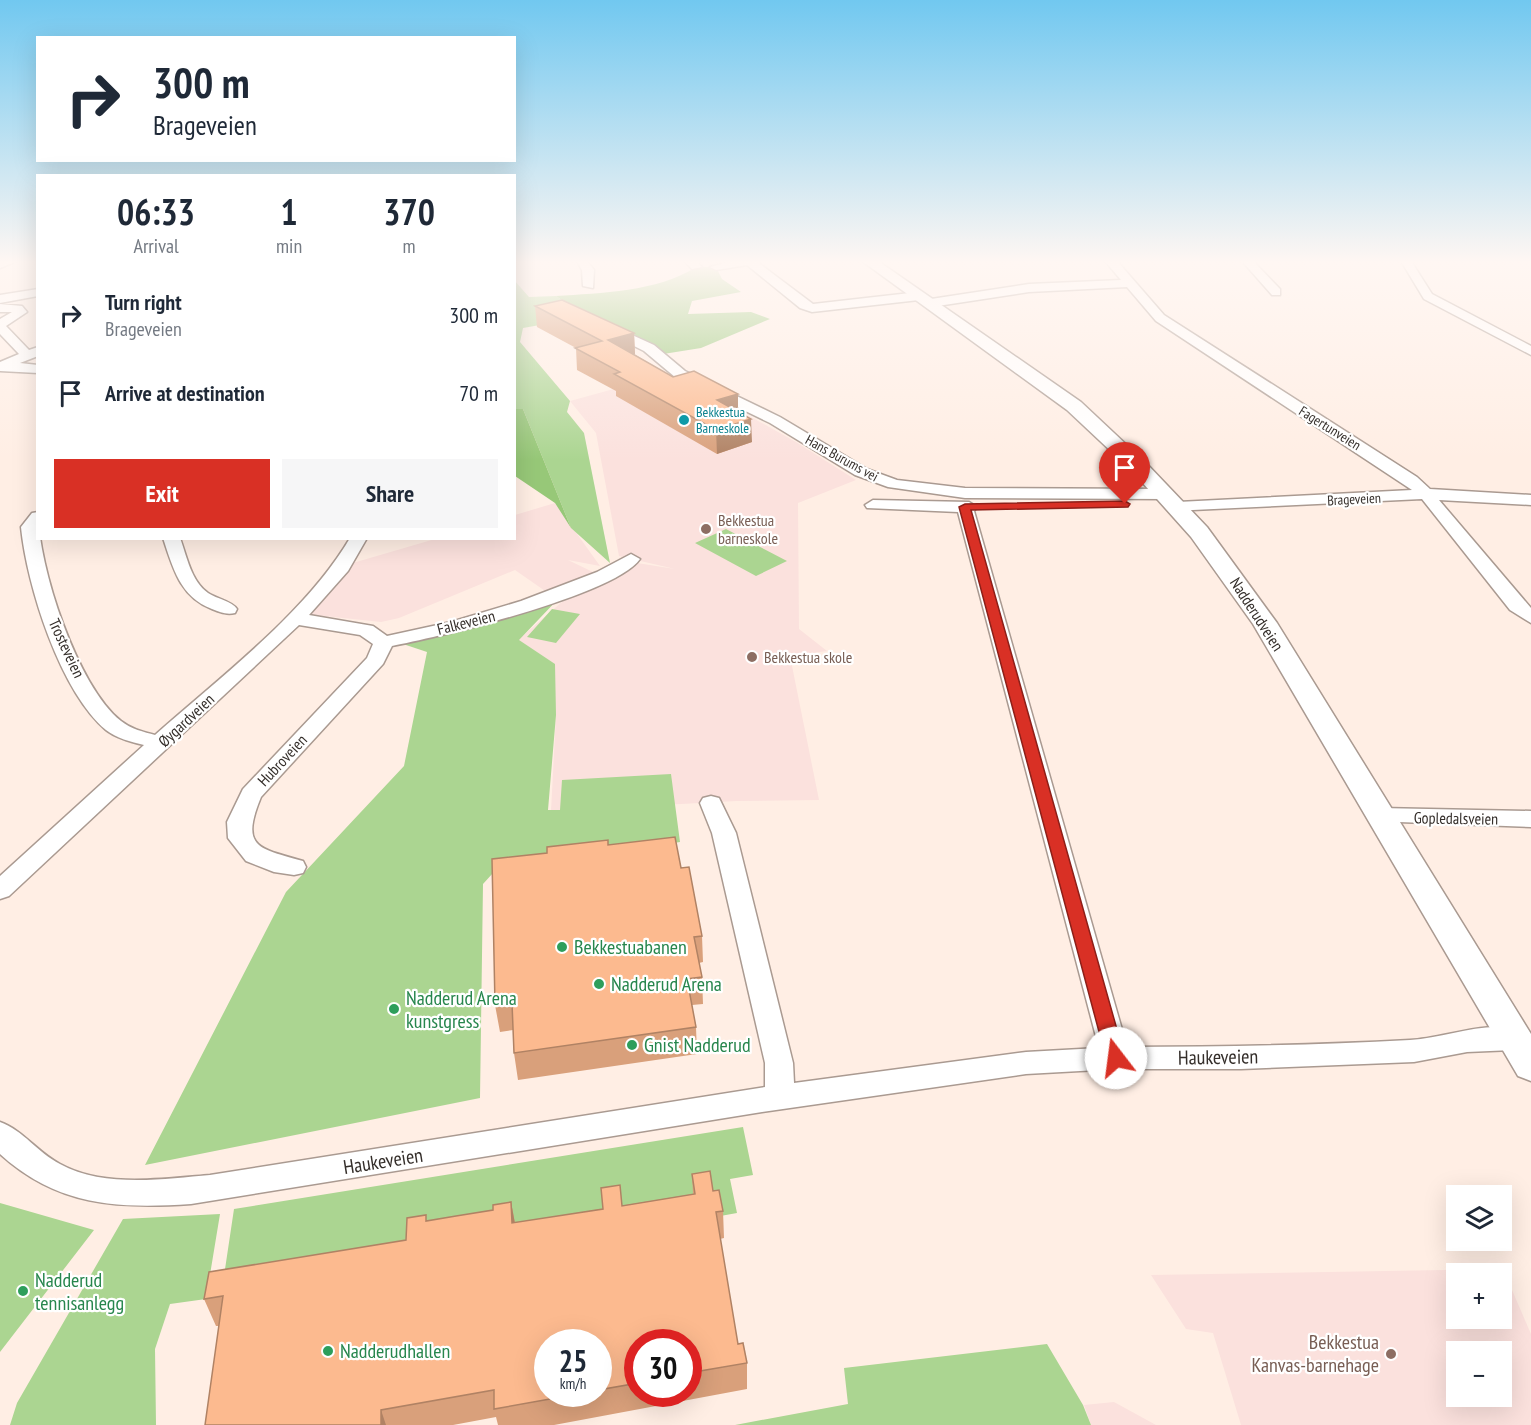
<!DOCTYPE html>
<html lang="en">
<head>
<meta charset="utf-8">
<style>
	:root { --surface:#fff; --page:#f6f6f7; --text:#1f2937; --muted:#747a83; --accent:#d93025 }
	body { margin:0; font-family:"PT Sans Narrow",sans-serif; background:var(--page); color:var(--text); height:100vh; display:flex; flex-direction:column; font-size:22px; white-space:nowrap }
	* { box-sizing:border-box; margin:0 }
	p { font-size:20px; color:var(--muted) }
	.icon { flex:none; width:33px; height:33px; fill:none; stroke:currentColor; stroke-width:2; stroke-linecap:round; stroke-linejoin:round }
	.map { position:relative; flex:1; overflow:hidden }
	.panel { position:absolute; left:36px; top:174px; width:480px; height:366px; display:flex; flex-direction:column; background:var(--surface); border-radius:0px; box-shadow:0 6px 24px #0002 }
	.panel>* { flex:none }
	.banner { position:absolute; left:36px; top:36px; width:480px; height:126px; border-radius:0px; box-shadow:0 6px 24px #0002; background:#fff; color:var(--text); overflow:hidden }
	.controls { position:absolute; left:1446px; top:1185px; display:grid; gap:12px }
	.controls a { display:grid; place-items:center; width:66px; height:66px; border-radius:0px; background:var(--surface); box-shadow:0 6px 24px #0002; font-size:30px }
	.speed { position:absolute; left:534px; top:1329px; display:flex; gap:12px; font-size:30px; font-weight:700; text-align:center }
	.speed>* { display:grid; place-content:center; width:78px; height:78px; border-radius:50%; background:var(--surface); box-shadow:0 6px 24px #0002; line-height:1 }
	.speed small { font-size:15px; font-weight:400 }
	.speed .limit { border:9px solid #d22; background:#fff; color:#111 }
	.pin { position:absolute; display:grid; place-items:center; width:51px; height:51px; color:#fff; margin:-62px -26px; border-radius:50% 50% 50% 0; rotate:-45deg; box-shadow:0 0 6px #0007 }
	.pin .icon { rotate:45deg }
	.me { position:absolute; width:66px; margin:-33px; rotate:345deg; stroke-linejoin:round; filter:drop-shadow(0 0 4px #0008) }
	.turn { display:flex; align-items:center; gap:21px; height:126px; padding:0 18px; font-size:27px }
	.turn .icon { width:78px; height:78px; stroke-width:2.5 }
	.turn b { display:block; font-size:42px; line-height:51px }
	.eta { display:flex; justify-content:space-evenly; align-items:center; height:102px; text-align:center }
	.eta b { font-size:36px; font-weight:800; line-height:42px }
	.button { display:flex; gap:12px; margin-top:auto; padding:12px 18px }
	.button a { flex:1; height:69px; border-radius:0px; background:var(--accent); color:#fff; font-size:24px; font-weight:800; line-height:69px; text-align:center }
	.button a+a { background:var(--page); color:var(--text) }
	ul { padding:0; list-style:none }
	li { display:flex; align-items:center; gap:18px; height:78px; padding:0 18px }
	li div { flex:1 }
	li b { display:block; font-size:22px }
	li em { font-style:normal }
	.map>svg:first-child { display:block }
	.education { fill:#fbe1dd; fill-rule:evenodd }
	.green { fill:#abd591 }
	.forest { fill:#97c878 }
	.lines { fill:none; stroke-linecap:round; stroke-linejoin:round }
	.minor-casing { stroke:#aa9a91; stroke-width:3 }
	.major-casing { stroke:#aa9a91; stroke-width:3 }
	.minor { fill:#fff; fill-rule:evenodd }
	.major { fill:#fff; fill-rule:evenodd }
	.wall { fill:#d9a07b; fill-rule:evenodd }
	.shaded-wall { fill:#b08264 }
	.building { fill:#fcba8f; stroke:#b08264; stroke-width:1.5 }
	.route { fill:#d93025; stroke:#8d1f18; stroke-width:1.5 }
	.culture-dot { fill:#0f9aa8; stroke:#fff; stroke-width:2 }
	.education-dot { fill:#8d6e63; stroke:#fff; stroke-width:2 }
	.leisure-dot { fill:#2e9e5b; stroke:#fff; stroke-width:2 }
	.labels { text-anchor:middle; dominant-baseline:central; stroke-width:4.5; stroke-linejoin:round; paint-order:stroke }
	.far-culture-label { font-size:14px; fill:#0d838f; stroke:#fff; text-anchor:start }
	.far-street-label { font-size:14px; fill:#342e2a; stroke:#fff }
	.education-label { font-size:16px; fill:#785e54; stroke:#fff; text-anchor:start }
	.street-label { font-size:16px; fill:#342e2a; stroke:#fff }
	.near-leisure-label { font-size:20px; fill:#27864d; stroke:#fff; text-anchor:start }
	.near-street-label { font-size:20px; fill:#342e2a; stroke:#fff }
	.near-education-label { font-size:20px; fill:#785e54; stroke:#fff; text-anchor:end }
</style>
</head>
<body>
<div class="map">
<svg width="1531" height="1425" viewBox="0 0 1531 1425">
	<rect width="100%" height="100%" fill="#ffeee4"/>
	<path class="education" d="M672 373 796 442 856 480 798 503 799 629 827 651 790 656 819 800 737 801 551 811 556 715 518 640 578 588 637 563 675 569 619 556 596 433 570 401Z
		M555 503 600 566 568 560 597 574 548 593 515 570 399 618 381 622 305 614 346 565 435 539 514 538 515 515Z
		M1503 1269 1531 1334V1425H1241L1213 1333 1186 1329 1151 1275ZM1456 1274H1502V1318H1456ZM1456 1352H1502V1396H1456Z
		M1114 1402 1156 1425H1091L1084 1405Z"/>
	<path class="green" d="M514 280 529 297 556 296 585 317 523 328 520 342 570 401 567 412 584 433 610 563 571 528 523 409H515Z
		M726 529 787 561 756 576 695 543Z
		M560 597 519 640 555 664 556 715 548 810H560L562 780 671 774 680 842 493 873 483 884 480 1098 145 1165 286 892 404 766 427 652 397 642Z
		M552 609 580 614 556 643 527 637Z
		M743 1127 753 1175 730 1179 737 1213 537 1249 221 1296 234 1209Z
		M0 1203 94 1230 0 1352Z
		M220 1214 206 1299 170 1304 155 1349 156 1425H10L17 1403 123 1219Z
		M1047 1344 1083 1405 1091 1425H735L848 1404 844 1368Z"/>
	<path class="forest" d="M696 267H716L722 279 741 292 692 301 688 314 751 312 770 319 701 348 657 355 585 317 556 296C601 293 657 292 696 267Z
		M514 409H523L571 528 555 503 515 476Z"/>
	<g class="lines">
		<defs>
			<path id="minor" d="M0 261H17L0 268Z
				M577 261H587L594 270 593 288 583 286 582 270Z
				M684 261H696L702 267 692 269Z
				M733 261H756L813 304 919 292 925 296 919 300 812 312 800 308 747 265 716 270 710 267Z
				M1105 261H1117L1164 315 1417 477 1430 489 1531 495V505L1439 500 1531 608V623L1510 610 1422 499 1172 511 1170 507 1172 503 1178 502 1412 490 1156 321 1127 287 1029 292 931 307 925 303 931 299 1029 284 1121 280Z
				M1242 261H1253L1280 289V295H1272Z
				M1401 261H1411L1432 294 1531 346V355L1424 299Z
				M38 289V296L0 303V295Z
				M0 304 22 306 27 312 6 326 29 350 38 347V356L20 363 38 365V373L0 371V362L19 354 0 334V319L12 312H0Z
				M608 324 654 345 685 371 780 417 867 469 897 480 965 488 1165 489 1173 494 1165 499 965 498 888 487 855 475 770 423 675 377 644 351 604 331 602 328Z
				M873 500 969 502 977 507 974 511 1127 1047C1222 1047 1316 1045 1410 1040 1447 1038 1487 1019 1523 1031L1527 1039 1523 1047 1513 1050 1467 1052 1414 1062 1241 1069H1116L1026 1074 762 1112 191 1204C117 1209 57 1206 0 1154V1122C23 1130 38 1153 60 1164 103 1188 164 1179 210 1175L765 1087V1063L712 833 700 803 703 798 711 796 719 798 736 833 793 1063 794 1083 1026 1052 1099 1048 958 512 867 508 865 505Z
				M38 512C38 566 77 686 121 721 131 729 144 732 155 735 220 677 306 613 350 538H367L348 571 309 615 373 626 387 636 451 622 521 601 597 572 631 554 640 559C615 595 439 637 392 646L383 664 261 797C240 848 258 848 303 861L306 867 303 873 294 875 274 872 246 861 228 838 227 822 243 789 367 658 373 644 360 635 299 625 9 896 0 899V876L144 745C131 742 116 738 106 730 60 691 27 586 21 527L32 513Z
				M163 538H180C187 557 191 581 208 593 217 599 232 601 237 609L235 613C226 615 220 612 212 609 180 597 173 568 163 538Z
				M1380 808 1531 811V827L1372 821 1368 816 1372 811Z"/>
			<path id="major" d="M862 261H878L1081 402 1146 463 1207 527 1277 623 1531 1034V1081L1518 1076 1253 624 1191 537 1132 471 1067 410Z"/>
		</defs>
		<use href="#minor" class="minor-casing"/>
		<use href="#major" class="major-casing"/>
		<use href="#minor" class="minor"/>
		<use href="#major" class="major"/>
	</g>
	<path class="wall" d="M535 306 634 333 635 354H634L673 377 738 412 752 442 717 454 616 396V391L577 370 576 348 537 327Z
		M608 845 681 868 702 936 703 962 699 963 702 977 703 1004 692 1005 696 1027 697 1054 518 1080 514 1053 513 1030 500 1032 495 1005Z
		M692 1174 713 1191 723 1211 724 1238 720 1239 738 1344 747 1363V1389L554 1425H498L496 1417 453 1425H205L219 1326H216L204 1299 406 1240 428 1221 493 1210 511 1202 515 1223 693 1194ZM598 1342V1394H548ZM638 1342H688V1394H638Z"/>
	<path class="shaded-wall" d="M634 333 635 354 610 361 608 340Z
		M738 394V417L717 400Z
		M751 419 752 442 717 454 716 430Z
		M511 1202 516 1229 512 1223Z
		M381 1410 386 1425H381Z"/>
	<path class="building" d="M562 300 634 333 608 340 673 377 694 371 738 394 717 400 751 419 716 430 614 374 620 372 575 348 602 341 535 306Z
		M675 837 681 868 689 867 702 936 694 937 702 977 687 979 696 1027 514 1053 512 1003 495 1005 492 859 547 853V847L608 840V845Z
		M710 1171 713 1191 719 1190 723 1211 716 1212 738 1344 743 1343 747 1363 688 1373V1342H638V1383L598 1390V1342H548V1394H578L494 1409V1390L381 1410V1425H205L223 1296 204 1299 209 1272 406 1240 407 1218 426 1215V1221L456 1216 493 1210V1205L511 1202 512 1223 603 1209 601 1188 620 1185 622 1206 695 1194 692 1174Z"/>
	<linearGradient id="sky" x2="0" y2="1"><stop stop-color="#71c8f0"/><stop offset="0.57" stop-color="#fff7f3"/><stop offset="1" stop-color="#fff7f3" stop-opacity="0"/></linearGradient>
	<rect width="1531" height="460" fill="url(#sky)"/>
	<path class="route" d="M1125 501 1130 504 1128 507 971 510 1125 1058 1122 1063 1116 1065 1109 1063 1106 1058 959 507 965 504Z"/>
	<circle class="culture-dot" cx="684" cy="420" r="6"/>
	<g class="education-dot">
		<circle cx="706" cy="529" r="6"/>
		<circle cx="752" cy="657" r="6"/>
		<circle cx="1391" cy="1354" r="6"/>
	</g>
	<g class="leisure-dot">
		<circle cx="562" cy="947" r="6"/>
		<circle cx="599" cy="984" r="6"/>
		<circle cx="394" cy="1009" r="6"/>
		<circle cx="632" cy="1045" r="6"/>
		<circle cx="23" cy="1291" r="6"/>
		<circle cx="328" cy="1351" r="6"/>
	</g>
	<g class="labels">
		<g class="far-culture-label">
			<text x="696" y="412">Bekkestua<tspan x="696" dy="16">Barneskole</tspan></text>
		</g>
		<g class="far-street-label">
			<text transform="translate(1330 428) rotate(32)">Fagertunveien</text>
			<text transform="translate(842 458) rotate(29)">Hans Burums vei</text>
			<text transform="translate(1354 499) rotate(-3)">Brageveien</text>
		</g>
		<g class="education-label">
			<text x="718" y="520">Bekkestua<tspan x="718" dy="18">barneskole</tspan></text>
			<text x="764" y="657">Bekkestua skole</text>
		</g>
		<g class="street-label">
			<text transform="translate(1257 614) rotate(57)">Nadderudveien</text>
			<text transform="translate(466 622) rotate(-14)">Falkeveien</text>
			<text transform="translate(67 648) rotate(65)">Trosteveien</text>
			<text transform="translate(186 720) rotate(-43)">Øygardveien</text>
			<text transform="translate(282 760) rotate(-47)">Hubroveien</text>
			<text transform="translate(1456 818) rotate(1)">Gopledalsveien</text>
		</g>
		<g class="near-leisure-label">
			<text x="574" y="947">Bekkestuabanen</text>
			<text x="611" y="984">Nadderud Arena</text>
			<text x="406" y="998">Nadderud Arena<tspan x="406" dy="23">kunstgress</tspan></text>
			<text x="644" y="1045">Gnist Nadderud</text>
			<text x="35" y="1280">Nadderud<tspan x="35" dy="23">tennisanlegg</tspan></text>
			<text x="340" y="1351">Nadderudhallen</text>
		</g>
		<g class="near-street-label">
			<text transform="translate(1218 1057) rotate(-1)">Haukeveien</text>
			<text transform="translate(383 1161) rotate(-9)">Haukeveien</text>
		</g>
		<g class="near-education-label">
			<text x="1379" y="1342">Bekkestua<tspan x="1379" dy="23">Kanvas-barnehage</tspan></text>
		</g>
	</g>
</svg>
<div class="controls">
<a><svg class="icon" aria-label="layers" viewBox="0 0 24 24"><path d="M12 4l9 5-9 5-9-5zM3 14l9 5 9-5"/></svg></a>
<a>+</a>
<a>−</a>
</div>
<div class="speed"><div>25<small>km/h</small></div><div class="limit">30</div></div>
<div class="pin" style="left:1125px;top:504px;background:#d93025"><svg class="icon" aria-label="arrive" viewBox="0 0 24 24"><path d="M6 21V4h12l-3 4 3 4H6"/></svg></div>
<svg class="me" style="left:1116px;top:1058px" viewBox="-20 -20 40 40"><circle r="19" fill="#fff"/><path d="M0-13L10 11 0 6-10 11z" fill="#d93025"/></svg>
<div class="banner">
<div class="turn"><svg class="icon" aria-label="right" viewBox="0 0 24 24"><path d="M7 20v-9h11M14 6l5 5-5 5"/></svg><div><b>300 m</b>Brageveien</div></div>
</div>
<section class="panel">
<div class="eta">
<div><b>06:33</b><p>Arrival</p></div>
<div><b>1</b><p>min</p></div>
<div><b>370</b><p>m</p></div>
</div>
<ul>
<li><svg class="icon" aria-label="right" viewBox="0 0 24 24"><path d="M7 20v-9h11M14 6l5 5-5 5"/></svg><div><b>Turn right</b><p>Brageveien</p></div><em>300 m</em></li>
<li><svg class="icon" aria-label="arrive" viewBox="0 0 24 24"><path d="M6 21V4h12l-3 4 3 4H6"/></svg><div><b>Arrive at destination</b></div><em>70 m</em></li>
</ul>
<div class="button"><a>Exit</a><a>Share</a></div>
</section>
</div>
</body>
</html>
